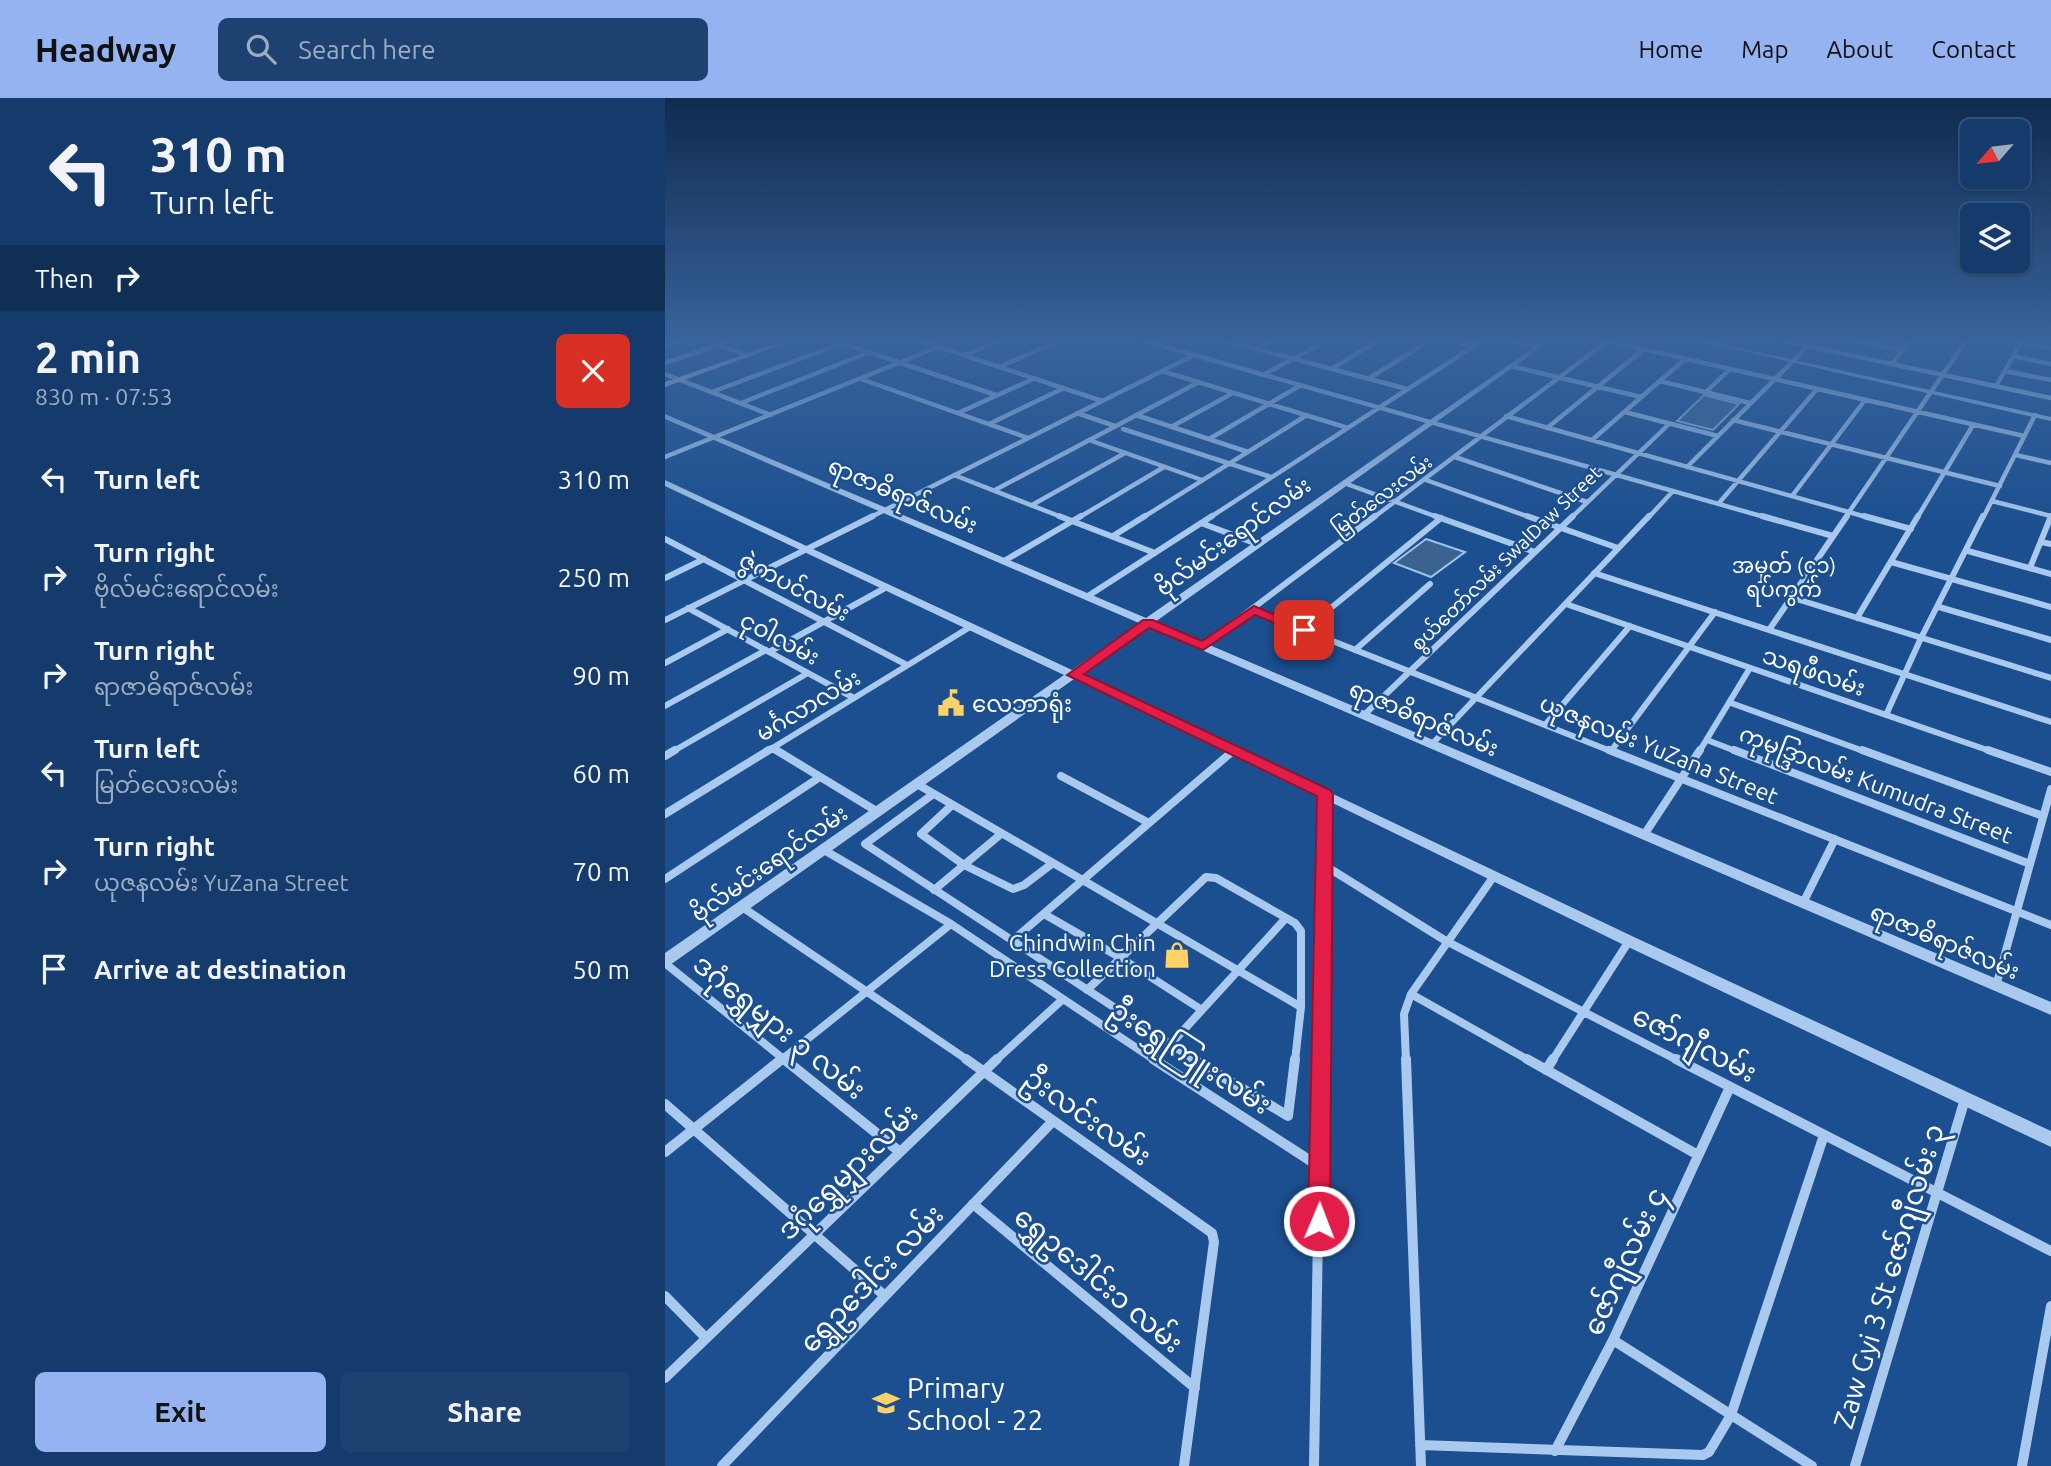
<!DOCTYPE html>
<html lang="en">
<head>
<meta charset="utf-8">
<style>
	:root { --surface:#143b6b; --page:#1d4271; --text:#f1f3f6; --muted:#9dadc1; --line:#33557e; --accent:#95b2f1 }
	body { margin:0; font-family:Ubuntu,"Noto Sans Myanmar",sans-serif; background:var(--page); color:var(--text); height:100vh; display:flex; flex-direction:column; font-size:26px; white-space:nowrap }
	* { box-sizing:border-box; margin:0 }
	p { font-size:23px; color:var(--muted) }
	.icon { flex:none; width:38px; height:38px; fill:none; stroke:currentColor; stroke-width:2; stroke-linecap:round; stroke-linejoin:round }
	.map { position:relative; flex:1; overflow:hidden }
	.side { display:flex; flex-direction:column; background:var(--surface); width:665px }
	.side>* { flex:none }
	.top-card { background:#143b6b; color:var(--text); overflow:hidden }
	.needle { width:46px; rotate:242deg }
	.controls { position:absolute; left:1295px; top:21px; display:grid; gap:14px }
	.controls a { display:grid; place-items:center; width:70px; height:70px; border-radius:10px; background:var(--surface); box-shadow:0 2px 5px #0004,0 0 0 2px var(--line); font-size:35px }
	.pin { position:absolute; display:grid; place-items:center; width:60px; height:60px; color:#fff; margin:-30px; border-radius:14px; box-shadow:0 4px 10px #0006 }
	.me { position:absolute; width:77px; margin:-38px; rotate:1deg; stroke-linejoin:round; filter:drop-shadow(0 0 5px #0008) }
	.turn { display:flex; align-items:center; gap:24px; height:147px; padding:0 35px; font-size:32px }
	.turn .icon { width:91px; height:91px; stroke-width:2.5 }
	.turn b { display:block; font-size:49px; line-height:60px }
	.then { display:flex; align-items:center; height:66px; padding:0 35px; background:#0003; gap:14px; font-size:26px }
	.round { display:grid; place-items:center; flex:none; width:74px; height:74px; border-radius:10px; background:var(--page) }
	.overview { display:flex; align-items:center; justify-content:space-between; height:119px; padding:0 35px }
	h1 { font-size:42px; font-weight:600; line-height:52px }
	.cta { display:flex; gap:14px; margin-top:auto; padding:14px 35px }
	.cta a { flex:1; height:80px; border-radius:10px; background:var(--accent); color:#111; font-size:28px; font-weight:600; line-height:80px; text-align:center }
	.cta a+a { background:var(--page); color:var(--text) }
	ul { padding:0; list-style:none }
	li { display:flex; align-items:center; gap:21px; height:98px; padding:0 35px }
	li div { flex:1 }
	li b { display:block; font-size:26px }
	li em { font-style:normal }
	header { display:flex; align-items:center; gap:42px; box-sizing:border-box; height:98px; padding:0 35px; background:var(--accent); color:#111 }
	header strong { font-size:33px }
	nav { display:flex; gap:38px; margin-inline-start:auto; font-size:24px }
	.search { width:490px; height:63px; background:var(--page); display:flex; align-items:center; gap:18px; box-sizing:border-box; padding:0 24px; border-radius:10px; color:var(--muted); font-size:26px }
	main { display:flex; flex:1; min-height:0 }
	.map>svg:first-child { display:block }
	.water { fill:#3c6290; stroke:#9cc4f0; stroke-width:2 }
	.lines { fill:none; stroke-linecap:round; stroke-linejoin:round }
	.minor-far3 { stroke:#a9c9ee; stroke-width:4.5 }
	.minor-far2 { stroke:#a9c9ee; stroke-width:6 }
	.minor-far1 { stroke:#a9c9ee; stroke-width:8 }
	.minor { stroke:#a9c9ee; stroke-width:10 }
	.tertiary { fill:#a9c9ee; fill-rule:evenodd }
	.secondary { fill:#d6e6fa; fill-rule:evenodd }
	.route { fill:#e11d48; stroke:#92132f; stroke-width:2 }
	.labels { text-anchor:middle; dominant-baseline:central; stroke-width:5; stroke-linejoin:round; paint-order:stroke }
	.far-street-label { font-size:19px; fill:#fff; stroke:#1b4f8f }
	.far-quarter-label { font-size:21px; fill:#fff; stroke:#1b4f8f }
	.street-label { font-size:23px; fill:#fff; stroke:#1b4f8f }
	.poi-label { font-size:23px; fill:#fff; stroke:#1b4f8f; text-anchor:start }
	.near-street-label { font-size:28px; fill:#fff; stroke:#1b4f8f }
	.near-poi-label { font-size:28px; fill:#fff; stroke:#1b4f8f; text-anchor:start }
</style>
</head>
<body>
<header>
<strong>Headway</strong>
<div class="search"><svg class="icon" aria-label="search" viewBox="0 0 24 24"><circle cx="10" cy="10" r="6"/><path d="M15 15l6 6"/></svg>Search here</div>
<nav><a>Home</a><a>Map</a><a>About</a><a>Contact</a></nav>
</header>
<main>
<section class="side">
<div class="top-card">
<div class="turn"><svg class="icon" aria-label="left" viewBox="0 0 24 24"><path d="M17 20v-9H6M10 6l-5 5 5 5"/></svg><div><b>310 m</b>Turn left</div></div>
<div class="then">Then<svg class="icon" aria-label="right" viewBox="0 0 24 24"><path d="M7 20v-9h11M14 6l5 5-5 5"/></svg></div>
</div>
<div class="overview"><div><h1>2 min</h1><p>830 m · 07:53</p></div><a class="round" style="background:#d93025;color:#fff"><svg class="icon" aria-label="close" viewBox="0 0 24 24"><path d="M6 6l12 12M18 6L6 18"/></svg></a></div>
<ul>
<li><svg class="icon" aria-label="left" viewBox="0 0 24 24"><path d="M17 20v-9H6M10 6l-5 5 5 5"/></svg><div><b>Turn left</b></div><em>310 m</em></li>
<li><svg class="icon" aria-label="right" viewBox="0 0 24 24"><path d="M7 20v-9h11M14 6l5 5-5 5"/></svg><div><b>Turn right</b><p>ဗိုလ်မင်းရောင်လမ်း</p></div><em>250 m</em></li>
<li><svg class="icon" aria-label="right" viewBox="0 0 24 24"><path d="M7 20v-9h11M14 6l5 5-5 5"/></svg><div><b>Turn right</b><p>ရာဇာဓိရာဇ်လမ်း</p></div><em>90 m</em></li>
<li><svg class="icon" aria-label="left" viewBox="0 0 24 24"><path d="M17 20v-9H6M10 6l-5 5 5 5"/></svg><div><b>Turn left</b><p>မြတ်လေးလမ်း</p></div><em>60 m</em></li>
<li><svg class="icon" aria-label="right" viewBox="0 0 24 24"><path d="M7 20v-9h11M14 6l5 5-5 5"/></svg><div><b>Turn right</b><p>ယုဇနလမ်း YuZana Street</p></div><em>70 m</em></li>
<li><svg class="icon" aria-label="arrive" viewBox="0 0 24 24"><path d="M6 21V4h12l-3 4 3 4H6"/></svg><div><b>Arrive at destination</b></div><em>50 m</em></li>
</ul>
<div class="cta"><a>Exit</a><a>Share</a></div>
</section>
<div class="map">
<svg width="1386" height="1368" viewBox="0 0 1386 1368">
	<rect width="100%" height="100%" fill="#1b4f8f"/>
	<path class="water" d="M1039 297 1074 306 1048 332 1012 323Z
		M761 441 800 454 766 479 729 465Z"/>
	<g class="lines">
		<path class="minor-far3" d="M165 241 331 297
			M250 241 437 303
			M473 241 1103 420
			M555 241 742 291
			M779 241 808 248
			M839 241 873 249
			M1110 241 1386 300
			M1185 241 1237 252
			M1339 241 1386 250
			M943 243 1359 338
			M1049 246 1055 241
			M54 247 83 258
			M0 248 21 241
			M592 250 610 241
			M300 257 340 241
			M1348 258 1386 266
			M0 265 70 241
			M1227 266 1246 241
			M846 268 976 299
			M334 269 398 241
			M666 271 716 241
			M497 273 683 330
			M1340 273 1386 282
			M0 276 106 317
			M600 276 664 241
			M196 281 363 340
			M703 281 767 241
			M995 283 1085 305
			M1331 288 1358 241
			M47 294 177 245
			M1041 294 1065 271
			M76 305 205 254
			M960 314 1053 338
			M293 315 368 281
			M412 315 450 328
			M471 317 583 354
			M841 318 1205 420
			M1068 322 1335 388
			M324 326 399 290
			M506 329 568 295
			M882 330 979 251
			M458 331 606 379
			M544 341 636 287
			M424 342 537 382
			M927 342 1020 261
			M1351 357 1386 365
			M0 359 273 249
			M790 359 922 404
			M1022 369 1143 248
			M289 377 399 420
			M761 382 867 420
			M679 385 775 420
			M330 392 534 284
			M1127 398 1200 302
			M1327 403 1386 418
			M1054 405 1152 291
			M367 407 460 355
			M204 420 529 257
			M413 420 499 369
			M477 420 642 317
			M544 420 820 241
			M708 420 945 241
			M906 420 1004 326
			M983 420 1008 393
			M1180 420 1302 241
			M1252 420 1308 327
			M1318 420 1370 317"/>
		<path class="minor-far2" d="M394 418 490 455
			M770 418 870 454
			M862 418 953 450
			M1097 418 1168 438
			M1199 418 1246 431
			M536 425 592 446
			M448 438 480 418
			M0 441 242 567
			M1376 444 1386 446
			M1303 453 1386 476
			M339 463 416 418
			M1226 464 1386 509
			M1365 470 1386 418
			M929 475 1386 624
			M0 480 39 461
			M423 498 547 418
			M1125 499 1386 580
			M901 506 1328 654
			M1274 509 1386 542
			M23 510 189 600
			M589 512 948 654
			M1192 520 1253 418
			M0 522 208 418
			M639 532 776 420
			M1104 532 1182 418
			M538 548 710 418
			M690 552 765 486
			M104 554 220 490
			M0 565 63 531
			M1066 605 1201 654
			M0 608 101 552
			M699 617 908 418
			M1221 617 1256 540 1318 418
			M880 627 965 528
			M1042 642 1073 654
			M767 646 984 418
			M107 650 114 654
			M946 653 1050 514
			M7 654 143 575
			M101 654 305 529
			M567 654 569 652
			M1034 654 1085 570"/>
		<path class="minor-far1" d="M111 652 213 714
			M944 652 1386 827
			M1069 652 1365 766
			M1197 652 1378 718
			M1323 652 1386 674
			M0 658 10 652
			M396 678 484 725
			M252 686 636 909
			M267 697 200 746 531 963
			M286 708 256 736 299 767 348 791 359 787 388 765
			M0 716 104 652
			M979 737 1035 652
			M159 752 286 826 491 963
			M659 767 781 843 1014 963
			M0 781 155 679
			M269 792 336 736
			M1138 805 1170 741
			M77 809 304 963
			M379 816 456 860 537 912
			M347 843 569 652
			M0 865 121 963
			M1331 888 1386 691
			M422 892 541 779 551 780 630 825 636 833V909L630 963
			M746 896 865 963
			M505 947 621 820
			M115 963 286 826
			M330 963 397 902
			M656 963 660 696
			M741 963 739 916 746 896 829 778
			M887 963 964 843"/>
		<path class="minor" d="M119 961 235 1054
			M301 961 547 1135 549 1144 519 1368
			M488 961 655 1069
			M528 961 623 1018 630 961
			M741 961 756 1368
			M862 961 1033 1057
			M1011 961 1386 1153
			M881 972 888 961
			M0 1006 220 1198
			M0 1054 117 961
			M308 1106 530 1290
			M0 1198 41 1240
			M948 1242 1147 1368
			M0 1280 332 961
			M755 1347 1038 1357 1044 1354 1066 1317 1159 1037
			M890 1353 948 1242 1065 989
			M57 1368 388 1023
			M649 1368 656 961
			M1190 1368 1300 1001
			M1357 1368 1386 1208"/>
		<path class="tertiary" d="M881 241H888L490 524 1386 904V917L483 529 416 576 969 839 1386 1033V1049L959 847 565 655 409 581 5 867 0 869V855L399 577 0 388V382L407 572 474 525 0 321V316L481 520Z
			M1024 241H1035L1386 319V323Z"/>
		<path class="secondary" d="M123 241H132L0 289V284Z"/>
	</g>
	<linearGradient id="sky" x2="0" y2="1"><stop stop-color="#0f2b4f"/><stop offset="0.56" stop-color="#39639b"/><stop offset="1" stop-color="#39639b" stop-opacity="0"/></linearGradient>
	<rect width="1386" height="432" fill="url(#sky)"/>
	<path class="route" d="M589 508 646 532 639 536 634 535 590 517 538 552 484 530 419 576 665 692 668 696 665 1123 662 1131 654 1135 646 1131 643 1123 652 698 402 577 478 522H488L537 543Z"/>
	<defs>
		<symbol id="civic-bare" viewBox="-9 -9 18 18"><path d="M-.6-6.5H3V-4.5H.6V-3L4-1V1h2V6H-6V1h2V-1L-.6-3ZM-1.2 2.5V6h2.4V2.5Z" fill="#ffd166" stroke="#1b4f8f" stroke-width="2.5" paint-order="stroke"/></symbol>
		<symbol id="shop-bare" viewBox="-9 -9 18 18"><path d="M-5-2.5h2.3a2.7 3.5 0 0 1 5.4 0H5L5.5 6h-11ZM-1.5-2.5h3a1.5 2.3 0 0 0-3 0Z" fill="#ffd166" stroke="#1b4f8f" stroke-width="2.5" paint-order="stroke"/></symbol>
		<symbol id="school-bare" viewBox="-9 -9 18 18"><path d="M0-5L7-2L0 1L-7-2ZM-4 1L0 2.5L4 1V4Q0 6-4 4Z" fill="#ffd166" stroke="#1b4f8f" stroke-width="2.5" paint-order="stroke"/></symbol>
	</defs>
	<g fill-rule="evenodd">
		<use href="#civic-bare" x="267" y="586" width="38" height="38"/>
		<use href="#shop-bare" x="493" y="838" width="38" height="38"/>
		<use href="#school-bare" x="202" y="1286" width="38" height="38"/>
	</g>
	<g class="labels">
		<g class="far-street-label">
			<text transform="translate(717 397) rotate(-37)">မြတ်လေးလမ်း</text>
			<text transform="translate(841 460) rotate(-44)">စွယ်တော်လမ်း SwalDaw Street</text>
		</g>
		<g class="far-quarter-label">
			<text x="1119" y="467">အမှတ် (၄၁)<tspan x="1119" dy="24">ရပ်ကွက်</tspan></text>
		</g>
		<g class="street-label">
			<text transform="translate(238 397) rotate(23)">ရာဇာဓိရာဇ်လမ်း</text>
			<text transform="translate(568 438) rotate(-36)">ဗိုလ်မင်းရောင်လမ်း</text>
			<text transform="translate(130 488) rotate(28)">ဇွဲကပင်လမ်း</text>
			<text transform="translate(115 540) rotate(28)">ငုဝါလမ်း</text>
			<text transform="translate(1149 573) rotate(19)">သရဖီလမ်း</text>
			<text transform="translate(143 607) rotate(-31)">မင်္ဂလာလမ်း</text>
			<text transform="translate(759 620) rotate(23)">ရာဇာဓိရာဇ်လမ်း</text>
			<text transform="translate(994 651) rotate(22)">ယုဇနလမ်း YuZana Street</text>
			<text transform="translate(1211 686) rotate(21)">ကုမုဒ္ဒြာလမ်း Kumudra Street</text>
			<text transform="translate(104 765) rotate(-35)">ဗိုလ်မင်းရောင်လမ်း</text>
			<text transform="translate(1280 843) rotate(23)">ရာဇာဓိရာဇ်လမ်း</text>
		</g>
		<g class="poi-label">
			<text x="307" y="605">လေဘာရုံး</text>
			<text x="491" y="844" text-anchor="end">Chindwin Chin<tspan x="491" dy="26">Dress Collection</tspan></text>
		</g>
		<g class="near-street-label">
			<text transform="translate(115 928) rotate(39)">ဒဂုံရွှေမျှား ၃ လမ်း</text>
			<text transform="translate(1030 945) rotate(27)">ဇော်ဂျီလမ်း</text>
			<text transform="translate(526 958) rotate(33)">ဦးရွှေကြူးလမ်း</text>
			<text transform="translate(423 1018) rotate(35)">ဦးလင်းလမ်း</text>
			<text transform="translate(182 1073) rotate(-44)">ဒဂုံရွှေမျှားလမ်း</text>
			<text transform="translate(959 1163) rotate(-65)">ဇော်ဂျီလမ်း ၄</text>
			<text transform="translate(1223 1178) rotate(-73)">Zaw Gyi 3 St ဇော်ဂျီလမ်း ၃</text>
			<text transform="translate(206 1180) rotate(-46)">ရွှေဥဒေါင်း လမ်း</text>
			<text transform="translate(434 1181) rotate(40)">ရွှေဥဒေါင်း၁ လမ်း</text>
		</g>
		<g class="near-poi-label">
			<text x="242" y="1289">Primary<tspan x="242" dy="32">School - 22</tspan></text>
		</g>
	</g>
</svg>
<div class="controls">
<a><svg class="needle" viewBox="-14 -14 28 28"><path d="M0-13l5 13h-10z" fill="#e53935"/><path d="M0 13l5-13h-10z" fill="#9dadc1"/></svg></a>
<a><svg class="icon" aria-label="layers" viewBox="0 0 24 24"><path d="M12 4l9 5-9 5-9-5zM3 14l9 5 9-5"/></svg></a>
</div>
<div class="pin" style="left:639px;top:532px;background:#d93025"><svg class="icon" aria-label="arrive" viewBox="0 0 24 24"><path d="M6 21V4h12l-3 4 3 4H6"/></svg></div>
<svg class="me" style="left:654px;top:1123px" viewBox="-20 -20 40 40"><circle r="17" fill="#e11d48" stroke="#fff" stroke-width="3"/><path d="M0-11L8 9 0 5-8 9z" fill="#fff"/></svg>
</div>
</main>
</body>
</html>
